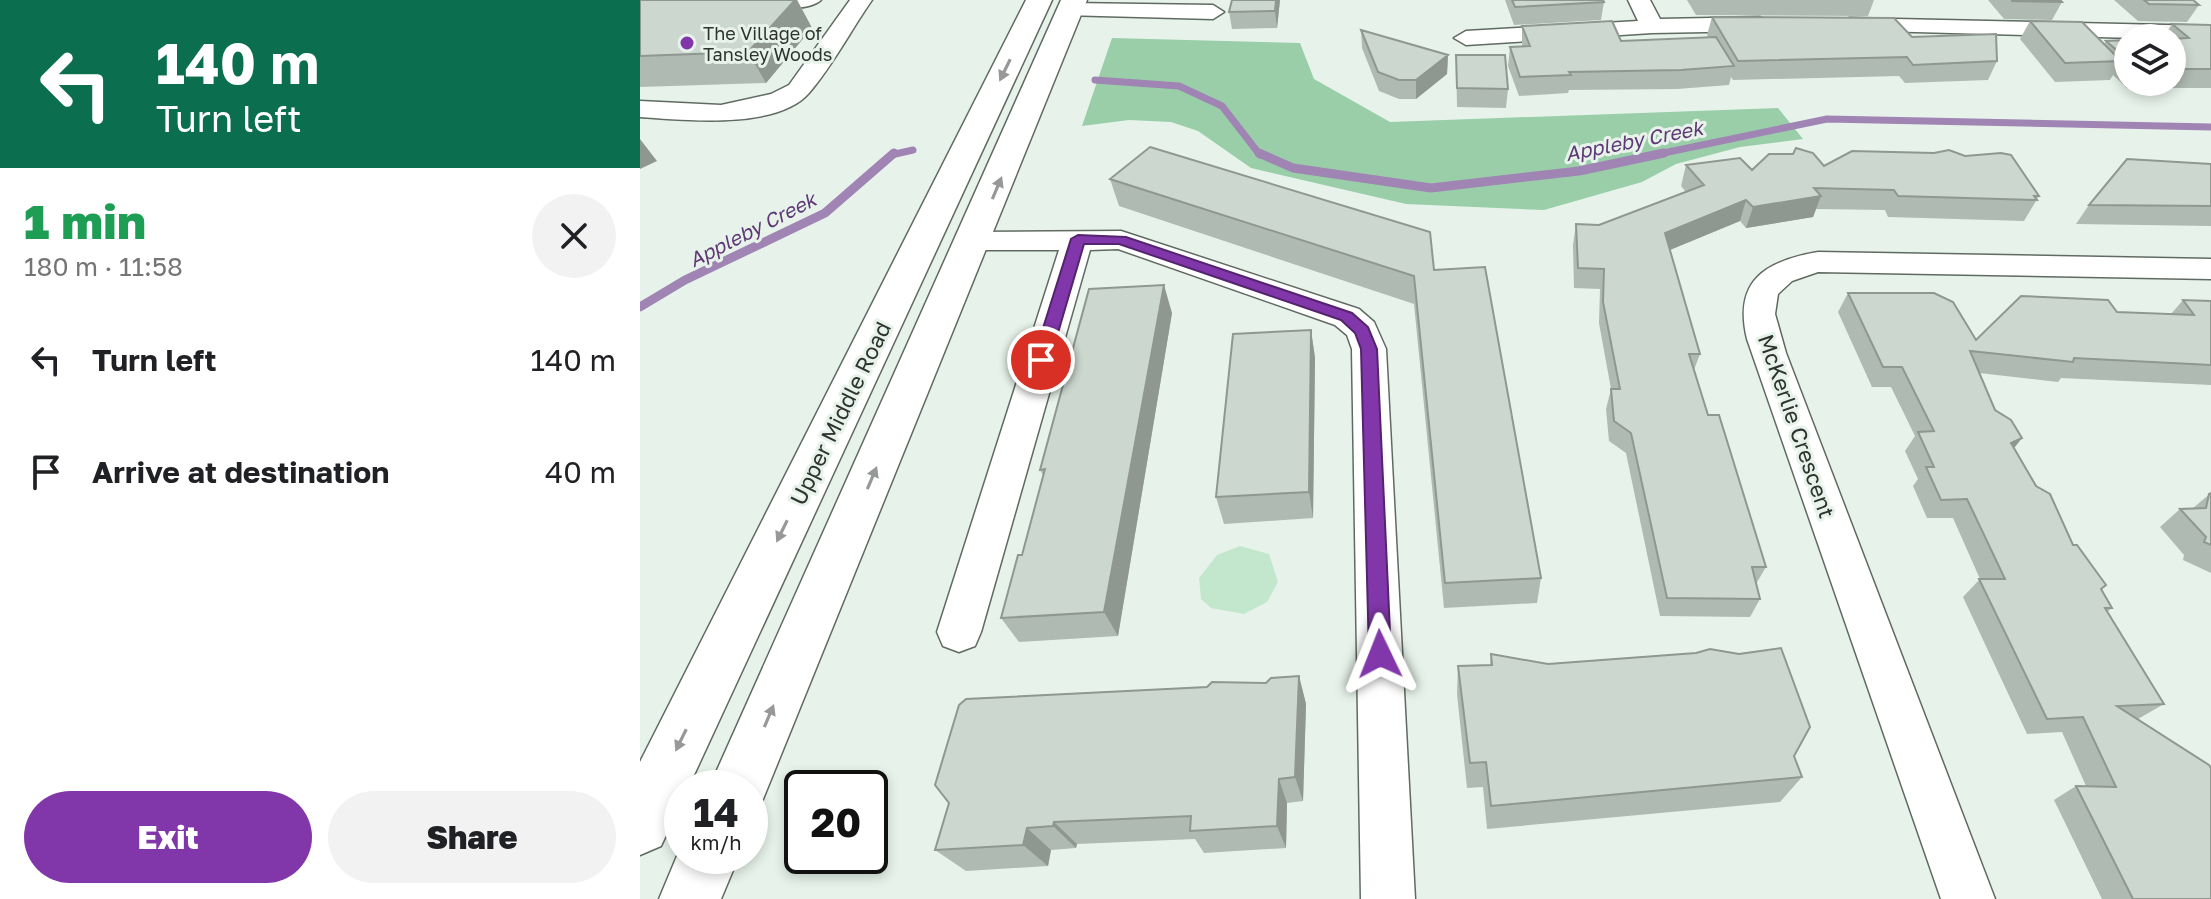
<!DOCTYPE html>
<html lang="en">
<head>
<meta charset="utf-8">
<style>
	:root { --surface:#fff; --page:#f2f2f2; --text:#202124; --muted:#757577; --accent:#8137a9 }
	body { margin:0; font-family:"Golos Text",sans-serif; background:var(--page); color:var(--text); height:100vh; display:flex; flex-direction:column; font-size:30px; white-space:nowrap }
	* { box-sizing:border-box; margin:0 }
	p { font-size:26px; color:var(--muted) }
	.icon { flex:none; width:44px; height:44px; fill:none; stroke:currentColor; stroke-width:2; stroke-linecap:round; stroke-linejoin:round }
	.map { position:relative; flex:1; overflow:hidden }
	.side { display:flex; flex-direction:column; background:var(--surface); width:640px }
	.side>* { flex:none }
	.guide { background:#0b6e4f; color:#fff; overflow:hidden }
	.tools { position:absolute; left:1474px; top:24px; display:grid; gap:16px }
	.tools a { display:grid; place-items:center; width:72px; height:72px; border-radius:50%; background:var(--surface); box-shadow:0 4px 12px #0003; font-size:40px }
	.speed { position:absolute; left:24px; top:770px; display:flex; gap:16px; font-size:40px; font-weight:700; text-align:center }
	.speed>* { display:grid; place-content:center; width:104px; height:104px; border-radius:50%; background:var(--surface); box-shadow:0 4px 12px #0003; line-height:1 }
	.speed small { font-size:20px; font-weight:400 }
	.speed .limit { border:4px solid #111; border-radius:12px; background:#fff; color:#111 }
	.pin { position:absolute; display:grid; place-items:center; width:68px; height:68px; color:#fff; margin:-34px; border:4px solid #fff; border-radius:50%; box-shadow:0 2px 8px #0007 }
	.me { position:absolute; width:88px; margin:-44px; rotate:358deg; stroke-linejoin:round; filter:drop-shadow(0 0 6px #0008) }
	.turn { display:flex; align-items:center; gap:28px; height:168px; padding:0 24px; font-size:36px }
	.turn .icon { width:104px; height:104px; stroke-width:2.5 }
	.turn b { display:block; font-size:56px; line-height:68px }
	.round { display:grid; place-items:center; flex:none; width:84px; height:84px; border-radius:42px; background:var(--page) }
	.headline { display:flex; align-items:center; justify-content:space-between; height:136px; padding:0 24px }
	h1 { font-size:48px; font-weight:800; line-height:60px; color:#1e9e55 }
	.cta { display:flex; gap:16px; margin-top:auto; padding:16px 24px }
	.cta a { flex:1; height:92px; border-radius:48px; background:var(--accent); color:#fff; font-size:32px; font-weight:800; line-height:92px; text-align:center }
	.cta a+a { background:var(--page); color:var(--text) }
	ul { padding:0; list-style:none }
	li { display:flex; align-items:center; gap:24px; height:112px; padding:0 24px }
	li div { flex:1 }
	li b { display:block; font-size:30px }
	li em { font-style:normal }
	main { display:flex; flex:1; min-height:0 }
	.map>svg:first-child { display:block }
	.green { fill:#c2e7cc }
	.forest { fill:#99cea9 }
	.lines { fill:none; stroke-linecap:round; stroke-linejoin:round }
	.stream-far1 { stroke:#a084b4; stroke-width:7 }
	.stream { stroke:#a084b4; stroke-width:9 }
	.minor-casing { stroke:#606a62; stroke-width:3 }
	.major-casing { stroke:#606a62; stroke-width:3 }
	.minor { fill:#fff; fill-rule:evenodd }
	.major { fill:#fff; fill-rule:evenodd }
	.wall { fill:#afbab2 }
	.shaded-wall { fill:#8f9791 }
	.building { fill:#ccd8cf; stroke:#8f9791; stroke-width:2 }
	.oneway { fill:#969997 }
	.route { fill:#8137a9; stroke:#54246e; stroke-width:2 }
	.poi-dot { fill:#8137a9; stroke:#e7f3ea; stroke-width:3 }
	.labels { text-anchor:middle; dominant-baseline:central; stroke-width:6; stroke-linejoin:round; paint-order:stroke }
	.far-poi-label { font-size:18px; fill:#2e332f; stroke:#e7f3ea; text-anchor:start }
	.far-water-label { font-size:20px; font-style:italic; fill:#5f3976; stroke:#e7f3ea }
	.street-label { font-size:22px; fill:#2e332f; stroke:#e7f3ea }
</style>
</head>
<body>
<main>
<section class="side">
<div class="guide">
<div class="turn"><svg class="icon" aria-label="left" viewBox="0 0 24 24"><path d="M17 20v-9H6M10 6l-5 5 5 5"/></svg><div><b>140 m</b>Turn left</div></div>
</div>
<div class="headline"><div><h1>1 min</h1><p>180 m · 11:58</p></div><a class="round"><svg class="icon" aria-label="close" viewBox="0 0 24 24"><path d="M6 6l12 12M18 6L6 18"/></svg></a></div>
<ul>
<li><svg class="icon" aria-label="left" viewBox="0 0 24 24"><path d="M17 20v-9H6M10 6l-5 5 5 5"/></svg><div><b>Turn left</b></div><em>140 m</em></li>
<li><svg class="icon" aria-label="arrive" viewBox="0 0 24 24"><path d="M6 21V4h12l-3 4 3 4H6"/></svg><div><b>Arrive at destination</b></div><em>40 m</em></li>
</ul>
<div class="cta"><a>Exit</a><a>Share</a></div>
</section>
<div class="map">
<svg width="1571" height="899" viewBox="0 0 1571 899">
	<rect width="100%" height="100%" fill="#e7f3ea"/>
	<path class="green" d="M600 546 629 554 638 582 627 602 604 614 571 608 561 599 559 578 577 555Z"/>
	<path class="forest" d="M472 38 660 43 674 79 750 122 1138 108 1163 139 1100 147 1036 164 1002 182 904 210 766 204 611 168 558 131 531 122 489 120 442 126Z"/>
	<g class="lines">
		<path class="stream-far1" d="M455 80 539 86 582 106 620 155
			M251 155 273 150
			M1014 155 1187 119 1571 127"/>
		<path class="stream" d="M619 153 653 168 791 188 939 171 1024 153
			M0 307 45 280 185 213 254 153"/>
		<defs>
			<path id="minor" d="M114 0H181C170 11 125 11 114 0Z
				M210 0H232C211 30 193 65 169 93 137 130 44 120 0 117V101L81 105 131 94 149 85Z
				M988 0H1010L1020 19 1120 17 1131 24 1120 31 1012 33 826 45 814 38 826 31 998 21Z
				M431 3 573 5 584 12 573 19 423 15 420 10 423 5Z
				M1210 18 1571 26V40L1202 30 1199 25 1202 20Z
				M481 231 719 309 734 322 746 349 775 899H721L712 349 707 335 695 325 478 249 450 250 341 632 335 646 319 652 303 646 297 632 419 250H334L323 248 319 241 323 234 334 232Z
				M1178 252 1571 259V279L1178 272 1152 281 1138 294 1135 314 1146 353 1355 899H1301L1107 339C1093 281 1125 261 1178 252Z"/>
			<path id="major" d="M386 0H412L48 788H42V801L21 846 0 855V762Z
				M421 0H447L119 809 110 812V788H69Z
				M42 844V856H99L81 899H19Z"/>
		</defs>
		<use href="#minor" class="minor-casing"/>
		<use href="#major" class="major-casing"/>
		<use href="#minor" class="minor"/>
		<use href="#major" class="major"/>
	</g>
	<path class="wall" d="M0 0H157L172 28 126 83 0 87Z
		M640 0 637 28 592 29 589 12Z
		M865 0H963L964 2 961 20 874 25Z
		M1047 0H1234L1228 16 1056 15Z
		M1348 0H1420L1422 2 1412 20 1364 19Z
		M1474 0H1553L1559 5 1547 22 1498 21Z
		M1072 17 1272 37 1357 61 1348 80 1265 83 1259 76 1093 80 1091 77 1089 85 1037 89 929 90 928 93 879 96 868 66 870 47H882V26L981 41 1069 38 1067 35Z
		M1390 21 1464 44 1466 41 1488 40V82H1532V38H1523L1532 24 1571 25V88H1487L1473 75 1470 80 1415 82 1380 39Z
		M721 30 808 55 807 74 776 99H759L739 91 722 48Z
		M816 55 868 89 866 108 817 107Z
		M1571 164V226L1436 224 1449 205Z
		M1046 165 1112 170 1184 166 1399 196 1384 221 1248 217 1245 210 1176 209 1173 217 1106 228 1100 221 1030 250 1060 354 1054 370 1068 415 1126 567 1116 584 1120 599 1110 617 1020 616 986 453 969 441 966 409 971 389 959 323 960 289 934 288 933 245 936 224 959 225 1046 192 1041 186Z
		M470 179 794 270 901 578 897 603 804 608 774 304 479 206Z
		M1208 293 1336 340 1477 312 1531 314 1543 300 1571 301V385L1421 378 1418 382 1339 373 1355 410 1382 438 1374 448 1433 545 1462 589 1472 608 1467 612 1524 704 1498 719 1571 899H1462L1414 800 1436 786H1446L1422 732 1387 734 1323 597 1340 579 1313 518H1287L1273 486 1278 479 1265 451 1275 436 1251 387H1232L1198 312Z
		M532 313 478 636 379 642 361 618 382 555 403 475 400 470Z
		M671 330 675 358 673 518 584 524 576 497Z
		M1571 493V573L1543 560 1544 555 1520 527 1540 509 1553 508Z
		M851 654 1154 756 1162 777 1140 802 847 829 843 787 827 788 817 694 818 666 850 665Z
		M659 676 666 704 663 801 647 803 646 848 564 853 555 839 437 844 436 848 411 850 408 866 326 871 295 850 309 803 567 687 626 683Z"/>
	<path class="shaded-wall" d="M155 0H157L172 28 126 83 108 52Z
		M636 0H640L637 28 635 11Z
		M808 55 807 74 776 99V80Z
		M0 139 17 161 0 169Z
		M1181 196 1173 217 1106 228 1113 207Z
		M1106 200 1100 221 1020 254 1025 233Z
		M524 285 532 313 478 636 464 612Z
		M671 330 675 358 673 518 669 492Z
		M1382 438 1366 458 1371 443Z
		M659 676 666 704 663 801 655 777Z
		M639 779 647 803 646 848 637 826Z
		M414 822 437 844 436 848 413 826Z
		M387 828 411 850 408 866 383 845Z"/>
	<path class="building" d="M0 0H155L108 52 0 56Z
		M592 0H636L635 11 589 12Z
		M872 0H963L964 2 875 7Z
		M1372 0H1420L1422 2 1372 1Z
		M1504 0H1553L1559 5 1509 4Z
		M1072 17 1254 18 1272 37 1356 34 1357 61 1273 65 1267 57 1098 61Z
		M972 21 981 41 1076 37 1094 66 1041 70 929 72 931 75 880 77 870 47 890 46 882 26Z
		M1390 21 1442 22 1481 61 1425 63Z
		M1532 24 1571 25V69H1532V39L1549 38Z
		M721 30 808 55 776 80H759L738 72Z
		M1488 40V60L1466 41Z
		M816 55H865L868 89 817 88Z
		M510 147 790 232 794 270 845 267 901 578 805 583 774 276 470 179Z
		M1156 148 1173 153 1184 166 1212 151 1294 153 1309 150 1325 156 1361 153 1371 155 1399 196H1394L1397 200 1258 196 1254 190 1174 188 1181 196 1113 207 1106 200 1025 233 1060 354H1049L1068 415H1079L1126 567H1112L1120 599 1027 598 991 433 974 421 971 389H980L963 302 964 269 938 268 936 224 959 225 1064 185 1046 165 1100 158 1112 170 1129 154H1153Z
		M1487 159 1571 164V206L1449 205Z
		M524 285 464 612 361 618 378 555H382L405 469 400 470 449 289Z
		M1208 293H1294L1313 302 1336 340 1381 296 1468 300 1477 312 1554 315 1543 300 1571 301V365L1434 358 1433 362 1330 351 1355 410 1371 420 1382 438 1371 443 1396 486 1410 494 1433 545H1437L1466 585 1461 589 1472 608H1465L1524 704 1477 706 1569 765 1571 768V899H1493L1436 786 1476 787 1443 717 1407 719 1339 579H1365L1327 499 1301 500 1286 467H1294L1278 432 1294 431 1262 367H1243Z
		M671 330 669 492 576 497 593 334Z
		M1571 493V545L1564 542 1566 537 1540 509 1566 508 1569 494Z
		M1141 648 1170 727 1154 756 1162 777 851 806 846 762 830 763 818 666 852 665 851 654 908 664 1056 653 1070 649 1099 654Z
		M659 676 655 777 639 779 637 826 550 831 551 816 414 822 413 826 387 828 383 845 295 850 309 803 295 785 319 705 326 699 567 687 572 682 626 683 631 678Z"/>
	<defs><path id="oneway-solid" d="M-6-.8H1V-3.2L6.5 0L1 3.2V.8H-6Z" transform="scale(2)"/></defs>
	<g class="oneway">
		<use href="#oneway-solid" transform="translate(365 70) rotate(116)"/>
		<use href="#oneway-solid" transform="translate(357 188) rotate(-67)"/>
		<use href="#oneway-solid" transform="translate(232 478) rotate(-67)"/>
		<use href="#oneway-solid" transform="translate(142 531) rotate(116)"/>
		<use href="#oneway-solid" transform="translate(129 716) rotate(-67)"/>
		<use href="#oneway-solid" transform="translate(41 740) rotate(116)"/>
	</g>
	<path class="route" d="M438 235 486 237 712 313 728 327 737 349 751 654 747 661 740 664 732 661 729 654 721 349 715 333 701 320 479 244H444L410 360 407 364H396L393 360 431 239Z"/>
	<circle class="poi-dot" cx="47" cy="43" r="8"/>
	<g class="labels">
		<g class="far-poi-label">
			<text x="63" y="33">The Village of<tspan x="63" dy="21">Tansley Woods</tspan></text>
		</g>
		<g class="far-water-label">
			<text transform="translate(994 140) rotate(-11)">Appleby Creek</text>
			<text transform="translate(112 229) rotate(-27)">Appleby Creek</text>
		</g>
		<g class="street-label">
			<text transform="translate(200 413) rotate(-64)">Upper Middle Road</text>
			<text transform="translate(1157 426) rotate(71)">McKerlie Crescent</text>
		</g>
	</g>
</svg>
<div class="tools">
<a><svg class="icon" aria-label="layers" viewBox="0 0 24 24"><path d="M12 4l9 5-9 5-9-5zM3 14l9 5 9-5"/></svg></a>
</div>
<div class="speed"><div>14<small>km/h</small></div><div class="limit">20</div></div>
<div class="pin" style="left:401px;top:360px;background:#d93025"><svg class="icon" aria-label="arrive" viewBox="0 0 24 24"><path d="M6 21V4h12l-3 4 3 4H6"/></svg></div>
<svg class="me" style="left:740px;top:654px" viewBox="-20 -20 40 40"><path d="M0-17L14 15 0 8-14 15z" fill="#8137a9" stroke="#fff" stroke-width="4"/></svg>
</div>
</main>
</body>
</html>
